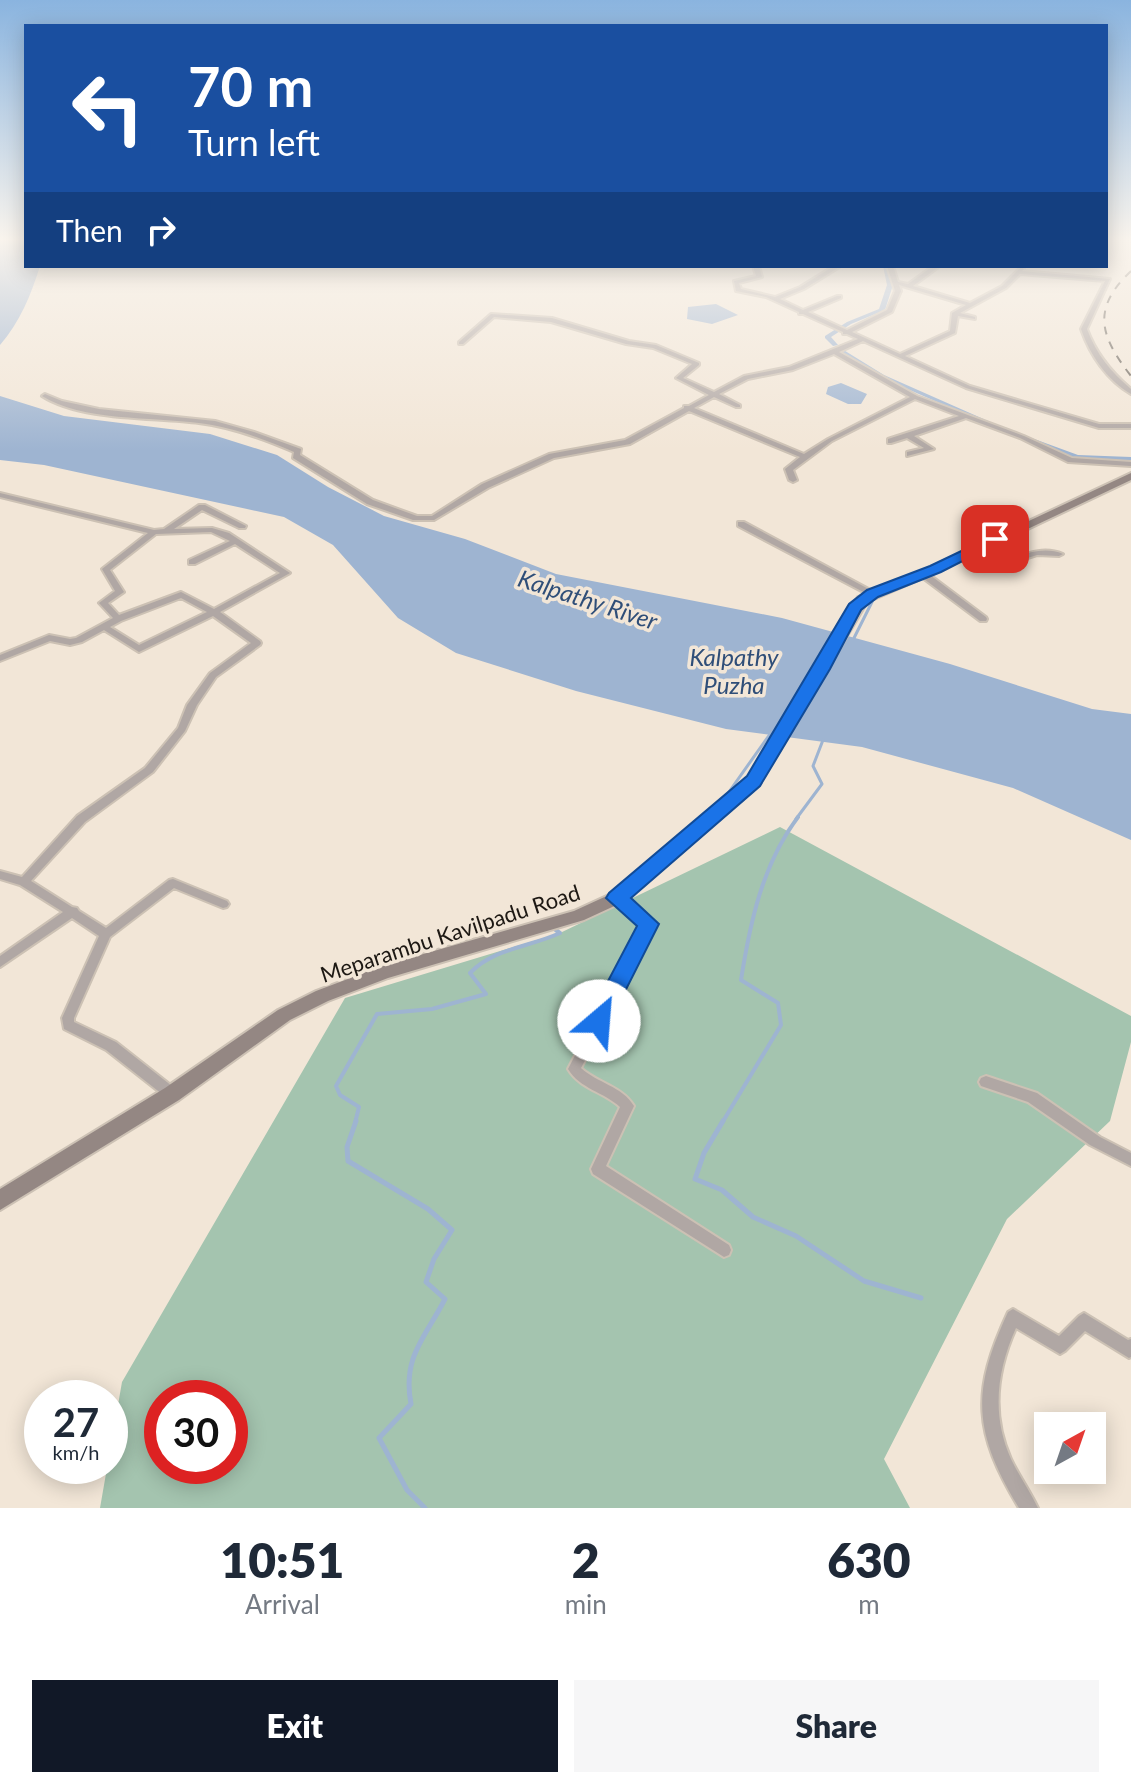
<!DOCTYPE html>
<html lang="en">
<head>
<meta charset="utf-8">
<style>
	:root { --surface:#fff; --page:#f6f6f7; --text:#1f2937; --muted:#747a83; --accent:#111827 }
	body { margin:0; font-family:Lato,sans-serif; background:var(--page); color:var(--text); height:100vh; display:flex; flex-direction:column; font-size:30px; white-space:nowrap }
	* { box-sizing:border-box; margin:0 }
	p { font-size:26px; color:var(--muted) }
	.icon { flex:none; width:44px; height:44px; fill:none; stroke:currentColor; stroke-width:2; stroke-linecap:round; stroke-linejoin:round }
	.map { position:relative; height:1508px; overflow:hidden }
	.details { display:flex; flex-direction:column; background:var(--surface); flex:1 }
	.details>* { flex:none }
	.hud { position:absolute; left:24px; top:24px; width:1084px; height:244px; border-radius:0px; box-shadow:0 4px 20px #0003; background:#1a4fa0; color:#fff; overflow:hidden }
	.needle { width:52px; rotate:40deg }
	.fabs { position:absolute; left:1034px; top:1412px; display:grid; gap:16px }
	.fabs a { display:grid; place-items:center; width:72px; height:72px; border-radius:0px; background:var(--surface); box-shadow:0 4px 20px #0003; font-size:40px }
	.speed { position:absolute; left:24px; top:1380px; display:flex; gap:16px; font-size:40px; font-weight:700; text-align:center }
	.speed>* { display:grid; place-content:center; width:104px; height:104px; border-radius:50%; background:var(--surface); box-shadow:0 4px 20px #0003; line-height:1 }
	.speed small { font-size:20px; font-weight:400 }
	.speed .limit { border:12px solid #d22; background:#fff; color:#111 }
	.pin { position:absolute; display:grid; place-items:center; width:68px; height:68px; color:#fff; margin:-34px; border-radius:16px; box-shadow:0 4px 12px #0006 }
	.me { position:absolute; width:88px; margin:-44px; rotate:27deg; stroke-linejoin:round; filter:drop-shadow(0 0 6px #0008) }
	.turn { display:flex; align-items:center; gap:28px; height:168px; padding:0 32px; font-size:36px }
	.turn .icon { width:104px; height:104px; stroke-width:2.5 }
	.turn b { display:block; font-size:56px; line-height:68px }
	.then { display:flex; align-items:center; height:76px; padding:0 32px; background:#0003; gap:16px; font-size:30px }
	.eta { display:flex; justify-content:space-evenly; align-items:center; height:136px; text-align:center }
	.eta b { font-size:48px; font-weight:800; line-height:56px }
	.cta { display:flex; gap:16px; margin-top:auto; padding:16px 32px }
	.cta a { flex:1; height:92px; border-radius:0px; background:var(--accent); color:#fff; font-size:32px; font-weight:800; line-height:92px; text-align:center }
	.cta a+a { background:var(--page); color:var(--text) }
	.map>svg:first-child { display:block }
	.green { fill:#a4c4af; fill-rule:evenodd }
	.water { fill:#9eb4d1 }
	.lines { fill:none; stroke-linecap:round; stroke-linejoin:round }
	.stream-far2 { stroke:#9eb4d1; stroke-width:3 }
	.stream-far1 { stroke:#9eb4d1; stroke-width:4 }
	.stream { stroke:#9eb4d1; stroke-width:5 }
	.canal { fill:#9eb4d1; fill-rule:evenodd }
	.street-casing { stroke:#ccc1b4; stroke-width:4 }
	.secondary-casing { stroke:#ccc1b4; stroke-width:4 }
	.street { fill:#b0a7a4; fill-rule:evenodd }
	.secondary { fill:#948783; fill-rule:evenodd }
	.rail { stroke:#6c655c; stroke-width:2; stroke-dasharray:8 8; stroke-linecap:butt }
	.route { fill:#1a73e8; stroke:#114b97; stroke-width:2 }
	.labels { text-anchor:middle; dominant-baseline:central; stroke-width:7; stroke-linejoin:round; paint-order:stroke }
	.street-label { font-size:22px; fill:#1d1813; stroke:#f2e6d7 }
	.water-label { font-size:24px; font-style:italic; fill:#2f4e78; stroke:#f2e6d7 }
</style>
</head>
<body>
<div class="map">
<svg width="1131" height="1508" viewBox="0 0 1131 1508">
	<rect width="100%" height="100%" fill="#f2e6d7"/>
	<path class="green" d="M780 827 1131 1016V1042L1110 1121 1007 1219 884 1459 910 1508H100L122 1382 345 998 560 933ZM162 1398H230V1466H162Z"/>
	<path class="water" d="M0 240H26V266H40C31 295 20 322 0 345Z
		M716 304 738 315 712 324 687 319 688 307Z
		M841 383 867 394 861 404H848L826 394 828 387Z
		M0 396 64 416 210 434 277 455 328 487 384 516 465 539 556 574 782 618 950 664 1092 709 1131 714V840L1013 788 862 747 726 729 576 691 456 653 398 618 333 545 284 517 44 465 0 460Z"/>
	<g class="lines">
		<path class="stream-far2" d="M854 638 872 602
			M724 799 770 734
			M796 819 822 784 813 766 823 740"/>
		<path class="stream-far1" d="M355 1123 359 1107 340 1095 336 1086 377 1014 432 1009 486 994 470 973C494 948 530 947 560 933L553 928
			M722 1123 781 1025 778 1003 741 980C750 923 762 865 798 817"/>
		<path class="stream" d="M356 1121 347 1147 348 1161 428 1209 452 1230 434 1259 426 1282 445 1299C425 1338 402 1357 411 1404L379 1438 407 1490 425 1508
			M723 1121 704 1153 695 1179 722 1190 753 1217 796 1236 864 1281 921 1298"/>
		<path class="canal" d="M883 266H889L893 285 885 310 851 324 831 337 838 345 833 346 825 338V336L847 322 879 309 887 285Z
			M842 349 884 375 997 425 992 426 880 377 840 352 839 351Z
			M1022 436H1026L1078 455 1131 457V461L1077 459 1022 438Z"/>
		<defs>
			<path id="street" d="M753 266H759L762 277 739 283 741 289 775 297 800 287 834 266H841L804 289 780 299 803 310 837 296H841V298L808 312 847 330 887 310 895 291 887 266H893L898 282 908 284 933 266H940L913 286 970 303 1002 286 1021 267 1024 269 1022 271 1110 279 1087 329C1096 354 1111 372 1131 389V394C1107 380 1090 355 1081 329L1105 281 1020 274 1006 288 960 313 975 317V319L958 316 955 333 905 356 970 386 1099 424H1131V428H1099L966 388 863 341 839 352 917 396 1024 436 1072 458 1131 462V466L1068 462 1020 438 966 418 914 436 934 449 907 456V452L924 448 907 438 891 443H888V439L959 416 915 399 832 441 793 470 797 480 793 482 789 480 785 469 800 457 689 411 630 444 554 458 488 488 434 520H413L367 504 293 458 294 452C264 439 232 427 199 423 153 417 81 421 42 396L45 394 62 401 99 409 215 421 254 432 301 449 300 455 373 500 417 516H432L482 484 549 454 625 440 684 408V406H689L709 395 676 378 692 364 653 348 626 344 551 322 494 317 463 344H459V342L491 314 552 318 629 341 656 345 699 363V365L683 378 714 392 744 376 789 367 858 339 847 334H843V332L803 314H799V312L766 297 736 291 734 281 756 276ZM899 285 966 305 952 313 950 331 900 354 852 332 892 312 901 291ZM834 354 910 397 828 439 804 454 694 408 714 397 736 407H740V405L719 394 748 379 793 370Z
				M0 493 154 530 164 529 199 505H205L246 526 245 528H239L202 510 174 529 212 528 229 533 290 573 220 612 260 641 261 643 260 645 216 677 197 705 185 731 153 772 85 822 31 881 72 907 77 908 79 911 106 928 169 880 173 879 227 901 229 904 227 907 223 908 174 888 110 937 74 1018V1022L116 1042 177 1090 179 1094 177 1098 172 1100 167 1098 106 1050 64 1029 62 1018 99 936 72 918 0 967V956L63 912 20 885 0 879V871L22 877 77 816 145 768 178 728 187 705 210 673 251 643 213 616 139 652 104 630 82 642 70 645 50 641 0 661V655L49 635 70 639 76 638 113 618 99 603 115 591 102 569 148 533 0 497ZM211 532 230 541 189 560V564H195L235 544 280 573 214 609 181 592 119 615 108 603 124 592 110 570 156 534ZM181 598 207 612 139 645 110 627 121 621Z
				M738 522H744L876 593 872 596 869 595 738 526Z
				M976 545H982L1012 558C1030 552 1046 547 1063 554L1059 556 1037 555 1012 563 976 549Z
				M920 572H926L986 617 987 619 986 621H980L920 576Z
				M617 894 621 895 653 921 655 924 581 1068C597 1083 622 1086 634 1106L606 1166 729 1245 731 1250 729 1255 724 1257 593 1174 591 1169 620 1107C604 1092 580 1089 568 1069L643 925 613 901 611 898 613 895Z
				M986 1076 1037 1093 1100 1137 1131 1153V1166L1090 1145 1028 1102 981 1086 979 1082 981 1078Z
				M1013 1309 1059 1336 1079 1316 1084 1313 1128 1340 1131 1339V1357L1129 1358 1085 1331 1065 1351 1060 1354 1016 1328C997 1370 991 1415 1011 1459 1019 1476 1030 1491 1038 1508H1019C973 1432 971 1392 1008 1312Z"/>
			<path id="secondary" d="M1131 473V480L939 571 867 602 759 785 623 902 584 920 388 978 328 1001 290 1020 179 1100 0 1210V1189L165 1088 278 1010 316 991 385 965 574 911 611 894 749 777 858 597 931 567Z"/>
		</defs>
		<use href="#street" class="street-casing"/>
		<use href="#secondary" class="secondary-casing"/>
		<use href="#street" class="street"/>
		<use href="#secondary" class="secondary"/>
		<path class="rail" d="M1131 271C1091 309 1100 336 1131 376"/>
	</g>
	<linearGradient id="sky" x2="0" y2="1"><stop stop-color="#8ab4df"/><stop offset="0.53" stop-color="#f9f4ed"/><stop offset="1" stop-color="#f9f4ed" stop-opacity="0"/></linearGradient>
	<rect width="1131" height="451" fill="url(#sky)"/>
	<path class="route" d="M995 535 1002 539 1000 542 941 572 878 597 861 610 830 669 760 786 631 898 659 924 607 1027 599 1030 591 1027 587 1021 637 926 606 898 609 893 747 776 849 604 867 590 930 566Z"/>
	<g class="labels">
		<g class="street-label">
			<text transform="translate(450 933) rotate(-18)">Meparambu Kavilpadu Road</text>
		</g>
		<g class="water-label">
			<text transform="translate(588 599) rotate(18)">Kalpathy River</text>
			<text x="734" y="656">Kalpathy<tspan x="734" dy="28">Puzha</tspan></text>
		</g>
	</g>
</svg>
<div class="fabs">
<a><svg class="needle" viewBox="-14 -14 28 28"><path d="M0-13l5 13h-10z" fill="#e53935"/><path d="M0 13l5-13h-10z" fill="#747a83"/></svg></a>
</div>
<div class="speed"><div>27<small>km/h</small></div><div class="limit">30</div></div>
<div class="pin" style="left:995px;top:539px;background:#d93025"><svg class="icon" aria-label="arrive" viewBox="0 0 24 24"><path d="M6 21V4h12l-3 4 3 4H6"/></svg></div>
<svg class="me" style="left:599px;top:1021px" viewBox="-20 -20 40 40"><circle r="19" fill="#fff"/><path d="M0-13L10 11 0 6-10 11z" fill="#1a73e8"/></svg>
<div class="hud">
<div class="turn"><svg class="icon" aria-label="left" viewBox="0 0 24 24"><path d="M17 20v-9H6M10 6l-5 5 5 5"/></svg><div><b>70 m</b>Turn left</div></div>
<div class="then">Then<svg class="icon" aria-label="right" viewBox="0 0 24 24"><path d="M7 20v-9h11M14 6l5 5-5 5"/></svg></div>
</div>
</div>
<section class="details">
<div class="eta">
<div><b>10:51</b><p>Arrival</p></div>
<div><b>2</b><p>min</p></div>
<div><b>630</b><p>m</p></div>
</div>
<div class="cta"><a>Exit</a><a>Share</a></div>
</section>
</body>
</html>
